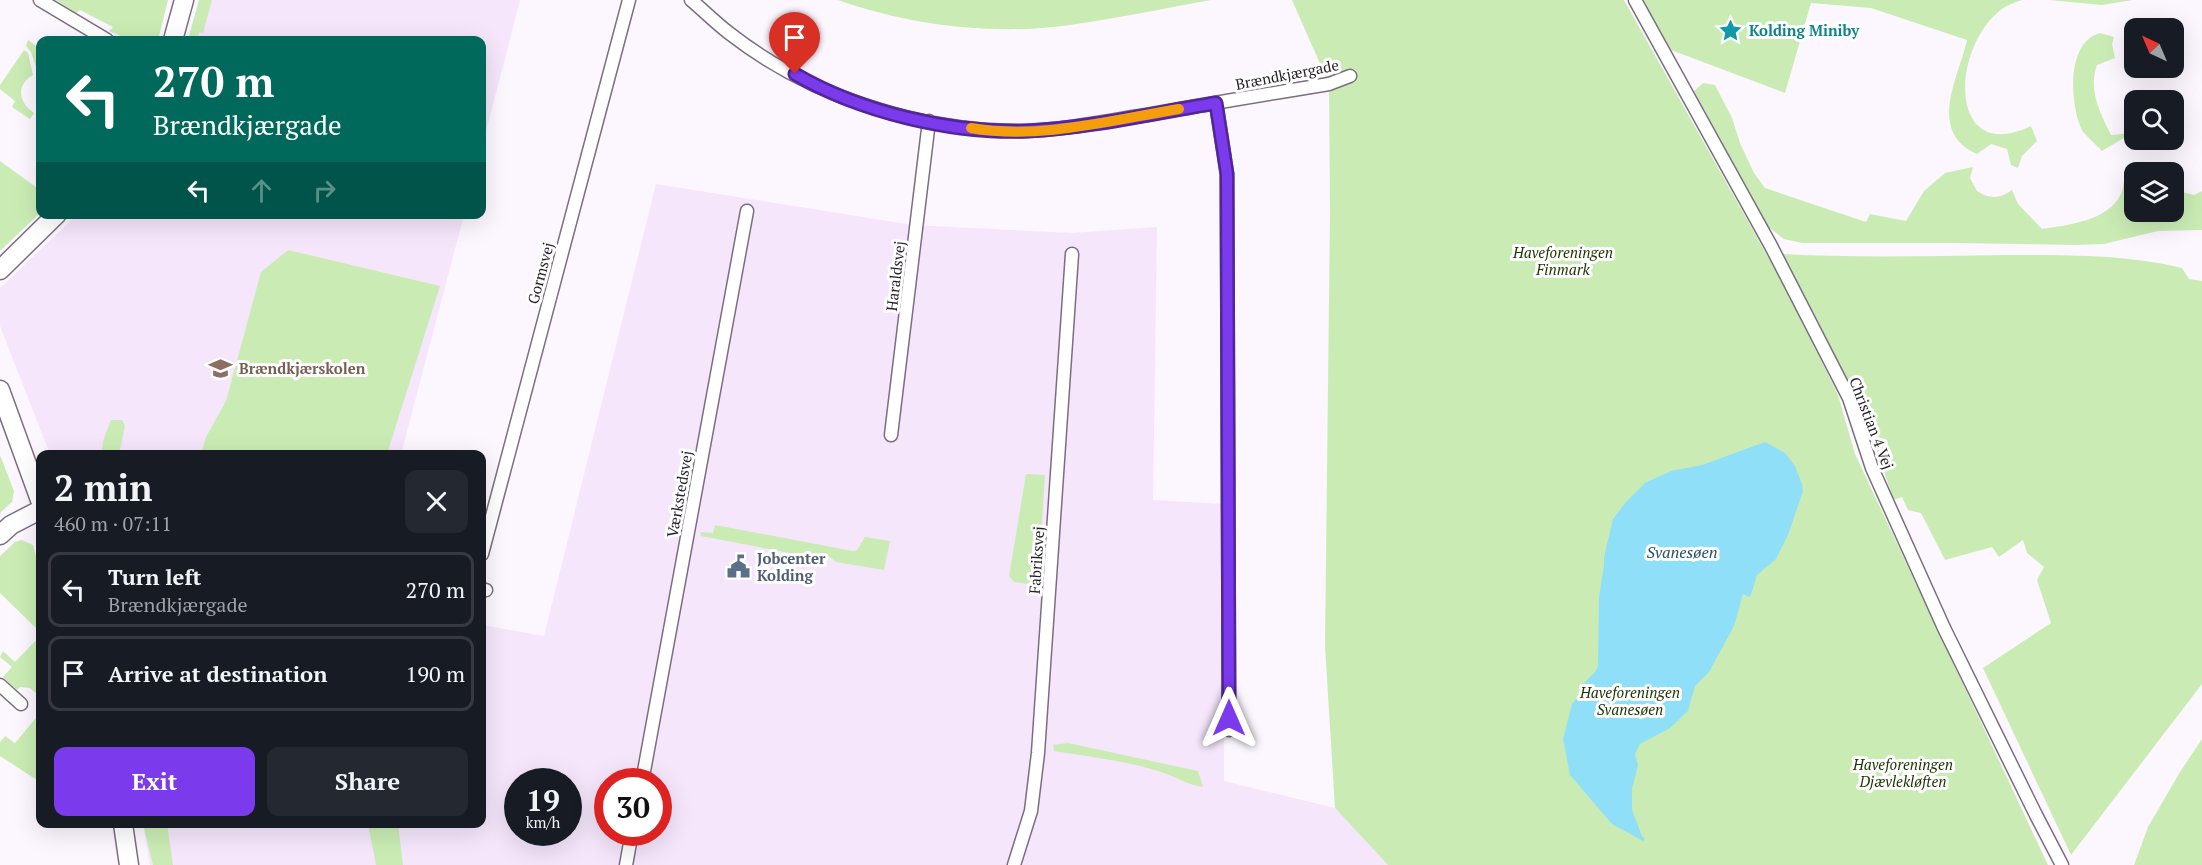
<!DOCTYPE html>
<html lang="en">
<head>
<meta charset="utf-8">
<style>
	:root { --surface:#171b24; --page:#242831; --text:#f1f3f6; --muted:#9ea1a6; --line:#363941; --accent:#7c3aed }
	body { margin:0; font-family:"PT Serif",serif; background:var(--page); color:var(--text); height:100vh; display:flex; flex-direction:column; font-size:22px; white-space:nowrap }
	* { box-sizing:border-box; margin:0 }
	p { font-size:20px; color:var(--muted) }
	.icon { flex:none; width:33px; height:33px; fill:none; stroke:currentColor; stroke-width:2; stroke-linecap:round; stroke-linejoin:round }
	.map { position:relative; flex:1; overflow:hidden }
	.side { position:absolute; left:36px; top:450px; width:450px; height:378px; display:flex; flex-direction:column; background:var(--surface); border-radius:12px; box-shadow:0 6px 24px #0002 }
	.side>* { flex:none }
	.guide { position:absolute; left:36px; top:36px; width:450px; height:183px; border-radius:12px; box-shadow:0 6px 24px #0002; background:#00695c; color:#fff; overflow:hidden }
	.needle { width:39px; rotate:316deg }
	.tools { position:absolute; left:2124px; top:18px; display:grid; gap:12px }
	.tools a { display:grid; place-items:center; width:60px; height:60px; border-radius:12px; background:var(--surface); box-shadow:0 6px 24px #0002; font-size:30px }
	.speed { position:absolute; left:504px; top:768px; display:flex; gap:12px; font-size:30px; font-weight:700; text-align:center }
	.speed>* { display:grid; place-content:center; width:78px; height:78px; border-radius:50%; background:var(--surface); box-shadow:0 6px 24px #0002; line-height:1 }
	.speed small { font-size:15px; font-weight:400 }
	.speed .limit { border:9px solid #d22; background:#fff; color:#111 }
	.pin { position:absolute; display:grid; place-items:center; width:51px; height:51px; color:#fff; margin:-62px -26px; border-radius:50% 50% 50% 0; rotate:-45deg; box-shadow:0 0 6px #0007 }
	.pin .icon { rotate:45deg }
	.me { position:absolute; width:66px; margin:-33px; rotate:0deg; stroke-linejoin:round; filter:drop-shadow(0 0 4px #0008) }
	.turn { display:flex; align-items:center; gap:21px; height:126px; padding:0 18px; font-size:27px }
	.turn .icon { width:78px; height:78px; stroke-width:2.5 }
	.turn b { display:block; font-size:42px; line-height:51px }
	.lanes { display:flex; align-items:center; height:57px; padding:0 18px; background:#0003; justify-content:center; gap:30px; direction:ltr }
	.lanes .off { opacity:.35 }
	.round { display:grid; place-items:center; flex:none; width:63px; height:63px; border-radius:12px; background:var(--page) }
	.head { display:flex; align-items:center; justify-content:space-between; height:102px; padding:0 18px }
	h1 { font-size:36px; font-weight:600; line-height:45px }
	.cta { display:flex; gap:12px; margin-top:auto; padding:12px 18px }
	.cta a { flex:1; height:69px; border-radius:12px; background:var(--accent); color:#fff; font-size:24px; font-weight:600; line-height:69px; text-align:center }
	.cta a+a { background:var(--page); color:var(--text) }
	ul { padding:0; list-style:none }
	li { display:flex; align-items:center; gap:18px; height:75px; margin:0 12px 9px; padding:0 6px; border:3px solid var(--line); border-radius:12px }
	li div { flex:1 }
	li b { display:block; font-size:22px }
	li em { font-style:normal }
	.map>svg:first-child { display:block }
	.built { fill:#f5e6fb; fill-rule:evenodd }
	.green { fill:#caecb4 }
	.water { fill:#8fdff8 }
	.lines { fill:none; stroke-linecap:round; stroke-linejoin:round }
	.street-casing { stroke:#7b6e80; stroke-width:15 }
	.secondary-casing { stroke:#7b6e80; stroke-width:21 }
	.street { stroke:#fff; stroke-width:12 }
	.secondary { stroke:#fff; stroke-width:18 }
	.route-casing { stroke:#51269a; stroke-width:15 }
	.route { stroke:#7c3aed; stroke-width:10 }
	.slow { stroke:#f59e0b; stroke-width:10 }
	.labels { text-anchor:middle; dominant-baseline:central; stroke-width:6; stroke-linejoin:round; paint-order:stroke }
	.culture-label { font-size:15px; font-weight:bold; fill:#0d838f; stroke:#fff; text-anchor:start }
	.street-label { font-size:15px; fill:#241f27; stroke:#fff }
	.park-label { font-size:15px; font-style:italic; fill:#1b3400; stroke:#fff }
	.education-label { font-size:15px; font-weight:bold; fill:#785e54; stroke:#fff; text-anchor:start }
	.service-label { font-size:15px; font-weight:bold; fill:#4e5e75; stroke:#fff; text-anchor:start }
	.water-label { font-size:16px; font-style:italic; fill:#245260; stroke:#fff }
</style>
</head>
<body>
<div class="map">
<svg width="2202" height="865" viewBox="0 0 2202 865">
	<rect width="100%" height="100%" fill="#fcf6fe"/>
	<path class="built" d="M199 0H520L482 147V40H188Z
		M656 184 913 225 1072 233 1157 227 1153 500 1224 504V781L1335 808 1388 865H150L143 824H482V625L544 636ZM518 782H568V832H518ZM608 782H658V832H608Z
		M77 215H464L401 454H50L0 326V288Z"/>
	<path class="green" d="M56 0H168L158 40H130L109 31 113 27 80 10 76 13Z
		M199 0H212L203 33 199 32 197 40H188Z
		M838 0H1211C1160 9 1105 21 1054 27 982 34 906 24 838 0Z
		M1292 0H1624L1787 291 1838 395 1855 454 2048 865H1388L1335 808 1325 646 1330 212 1329 84Z
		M1642 0H2022C2016 2 2010 4 2005 7 1950 43 1946 167 2031 126L2037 141 2022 156 2018 168 2011 165 2007 149 1991 144 1977 154C1926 131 1959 77 1967 40L1871 8 1811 3 1785 93 1671 50Z
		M2049 0H2133L2102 5Z
		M2100 33 2114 37 2112 44 2115 58 2097 65C2088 90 2100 113 2111 135L2132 133 2102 151C2097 145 2083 134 2081 128 2070 103 2066 42 2100 33Z
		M28 40 40 49V73H38L31 52 26 46Z
		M24 50 28 53 33 75C16 85 18 102 34 113L30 119 12 107 15 101 0 89V85Z
		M1703 83 1715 85 1732 118 1740 143 1754 173 1765 188 1866 222 1870 214 1906 221 1924 191 1945 173 1973 167 1970 178 1977 191C1989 199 2000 199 2012 190L2018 204 2042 229C2068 225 2108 221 2121 194 2124 187 2124 179 2125 171L2134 164 2141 172H2134V212H2174V190L2194 195 2202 191V230L2158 231 2104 244 2077 245 1956 243H1802L1784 239 1767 226 1694 91Z
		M0 161 40 190V213L0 251Z
		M288 250 440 286 387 454H201L206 437 226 401 261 272Z
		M1782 254C1856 258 1931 256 2005 255 2065 255 2124 254 2182 268L2189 279 2202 281V684L2071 855 1983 668 2051 623 2037 580 2044 567 2027 553 2023 540 1999 557 1992 547 1945 560 1921 513 1908 510 1902 497 1893 500C1869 413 1823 333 1782 254Z
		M111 420H122L125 426 119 454H101L104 438Z
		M0 455 14 491 12 502 0 513Z
		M1026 474 1045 475 1038 585 1014 582 1009 576Z
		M715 525 853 551 857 550 865 537 890 541 884 570 836 562 830 557 826 560 701 536 700 532 713 533Z
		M22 540 33 545 40 571V632L0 593V556L15 542Z
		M40 636V697L30 688 20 687 17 690 3 677 12 667 0 657 3 651 15 662Z
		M40 713V782L0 756V742L5 736 15 743Z
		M2202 739V865H2134L2148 827 2180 772Z
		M1068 743 1198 771 1203 787C1188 785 1178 778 1164 773 1129 761 1091 757 1054 751L1053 745Z
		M143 824H167L173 865H153Z
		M368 824H398L403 865H376Z"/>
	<path class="water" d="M1765 442 1785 453 1795 466 1802 484 1803 491 1788 535 1776 559 1757 575 1751 595 1749 597 1743 594 1734 626 1709 672 1695 686 1688 711 1670 728 1640 744 1635 754 1638 765 1632 789V810L1642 836 1645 839 1643 841 1612 824 1570 775 1563 739 1572 704 1577 698 1585 682 1595 672 1598 666 1599 597 1604 565V557L1613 519 1625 503 1645 483 1671 471 1702 465Z"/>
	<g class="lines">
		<defs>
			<path id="street" d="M40 0 107 40
				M691 0C704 11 716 23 729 33 811 97 921 132 1024 131 1065 130 1106 121 1146 115 1207 104 1268 94 1329 84L1350 76
				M1635 0 1771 246 1849 398 1872 468 1944 628 2036 815 2062 865
				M1216 103 1227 174 1229 730
				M891 435 929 121
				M482 554 629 0
				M482 589 486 590
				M0 685 21 704
				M642 782 747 211
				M626 865 632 832
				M1014 865 1031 811 1038 753 1072 254"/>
			<path id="secondary" d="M173 40 184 0
				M0 270 57 214
				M0 390 40 500
				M0 535 11 525 40 510
				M123 824 129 865"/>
		</defs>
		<use href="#street" class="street-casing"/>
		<use href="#secondary" class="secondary-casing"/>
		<use href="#street" class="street"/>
		<use href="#secondary" class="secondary"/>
	</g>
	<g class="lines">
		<defs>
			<path id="route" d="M795 74C860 112 952 134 1027 131 1090 128 1154 113 1216 103L1227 174 1229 718"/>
		</defs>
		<use href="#route" class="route-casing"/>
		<use href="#route" class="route"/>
		<path class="slow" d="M971 128C1039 140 1112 120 1179 109"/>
	</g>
	<defs>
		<symbol id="sight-bare" viewBox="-9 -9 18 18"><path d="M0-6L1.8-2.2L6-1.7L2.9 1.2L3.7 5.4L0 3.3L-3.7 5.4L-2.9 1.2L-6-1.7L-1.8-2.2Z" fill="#0f9aa8" stroke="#fff" stroke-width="2.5" paint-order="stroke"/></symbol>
		<symbol id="school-bare" viewBox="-9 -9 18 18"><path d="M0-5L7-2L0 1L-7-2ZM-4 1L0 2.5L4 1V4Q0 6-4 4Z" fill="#8d6e63" stroke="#fff" stroke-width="2.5" paint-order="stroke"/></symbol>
		<symbol id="civic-bare" viewBox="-9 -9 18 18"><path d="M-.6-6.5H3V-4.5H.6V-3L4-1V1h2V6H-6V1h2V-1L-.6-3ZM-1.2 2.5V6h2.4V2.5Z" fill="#5c6f8a" stroke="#fff" stroke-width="2.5" paint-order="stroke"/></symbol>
	</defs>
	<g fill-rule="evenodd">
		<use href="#sight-bare" x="1714" y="14" width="33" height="33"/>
		<use href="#school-bare" x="204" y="352" width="33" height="33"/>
		<use href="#civic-bare" x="722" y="550" width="33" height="33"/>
	</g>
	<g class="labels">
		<g class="culture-label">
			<text x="1749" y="30">Kolding Miniby</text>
		</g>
		<g class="street-label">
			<text transform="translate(1287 74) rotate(-11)">Brændkjærgade</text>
			<text transform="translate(540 273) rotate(-75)">Gormsvej</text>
			<text transform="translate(895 276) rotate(-83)">Haraldsvej</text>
			<text transform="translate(1872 423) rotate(69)">Christian 4 Vej</text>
			<text transform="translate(679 494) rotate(-80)">Værkstedsvej</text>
			<text transform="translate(1036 560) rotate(-86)">Fabriksvej</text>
		</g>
		<g class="park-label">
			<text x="1563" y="252">Haveforeningen<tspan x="1563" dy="17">Finmark</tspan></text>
			<text x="1630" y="692">Haveforeningen<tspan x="1630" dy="17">Svanesøen</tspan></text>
			<text x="1903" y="764">Haveforeningen<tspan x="1903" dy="17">Djævlekløften</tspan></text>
		</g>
		<g class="education-label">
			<text x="239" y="368">Brændkjærskolen</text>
		</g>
		<g class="service-label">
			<text x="757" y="558">Jobcenter<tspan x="757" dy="17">Kolding</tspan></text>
		</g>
		<g class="water-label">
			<text x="1682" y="552">Svanesøen</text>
		</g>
	</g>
</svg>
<div class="tools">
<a><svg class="needle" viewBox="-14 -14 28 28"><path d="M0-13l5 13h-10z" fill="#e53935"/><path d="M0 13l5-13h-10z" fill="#9ea1a6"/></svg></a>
<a><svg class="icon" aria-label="search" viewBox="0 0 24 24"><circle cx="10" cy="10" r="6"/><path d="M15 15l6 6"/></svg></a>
<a><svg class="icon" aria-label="layers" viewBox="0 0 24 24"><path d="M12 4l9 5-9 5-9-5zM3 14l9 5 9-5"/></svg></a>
</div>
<div class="speed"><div>19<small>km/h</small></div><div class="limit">30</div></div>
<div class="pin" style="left:795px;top:74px;background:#d93025"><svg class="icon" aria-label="arrive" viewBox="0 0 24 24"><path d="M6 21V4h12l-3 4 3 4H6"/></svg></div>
<svg class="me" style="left:1229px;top:718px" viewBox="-20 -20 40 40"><path d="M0-17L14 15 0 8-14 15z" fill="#7c3aed" stroke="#fff" stroke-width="4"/></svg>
<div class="guide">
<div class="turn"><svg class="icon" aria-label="left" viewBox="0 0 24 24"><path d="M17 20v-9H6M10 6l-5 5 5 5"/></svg><div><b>270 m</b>Brændkjærgade</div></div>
<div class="lanes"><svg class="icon" aria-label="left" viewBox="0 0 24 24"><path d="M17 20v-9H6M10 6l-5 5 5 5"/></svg><svg class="icon off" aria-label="ahead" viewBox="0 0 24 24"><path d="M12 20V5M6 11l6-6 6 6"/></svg><svg class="icon off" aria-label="right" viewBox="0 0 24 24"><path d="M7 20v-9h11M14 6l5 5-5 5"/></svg></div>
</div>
<section class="side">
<div class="head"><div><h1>2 min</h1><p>460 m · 07:11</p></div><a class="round"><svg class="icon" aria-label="close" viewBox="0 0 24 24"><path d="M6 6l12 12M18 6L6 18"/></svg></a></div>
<ul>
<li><svg class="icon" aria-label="left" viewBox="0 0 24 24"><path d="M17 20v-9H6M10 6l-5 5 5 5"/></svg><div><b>Turn left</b><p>Brændkjærgade</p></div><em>270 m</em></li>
<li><svg class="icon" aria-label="arrive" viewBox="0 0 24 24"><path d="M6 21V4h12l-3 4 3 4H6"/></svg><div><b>Arrive at destination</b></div><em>190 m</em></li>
</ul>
<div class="cta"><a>Exit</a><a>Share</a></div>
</section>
</div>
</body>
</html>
